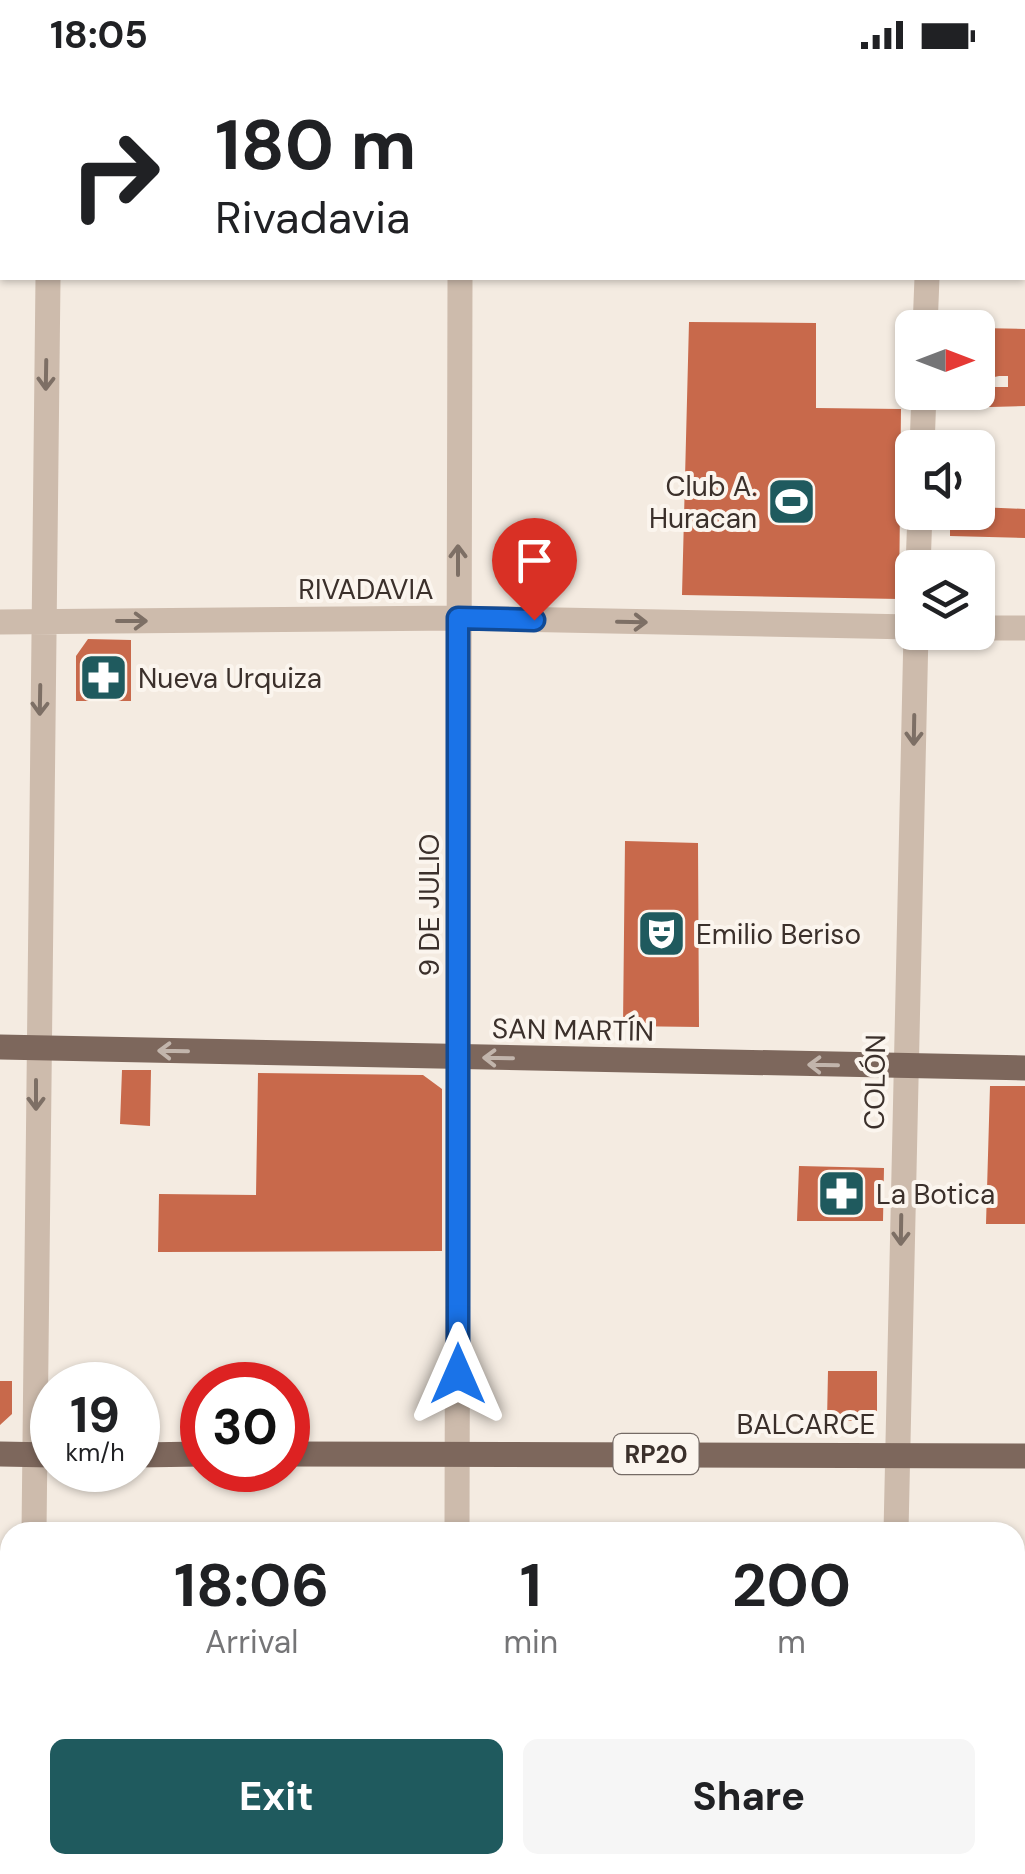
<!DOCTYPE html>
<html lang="en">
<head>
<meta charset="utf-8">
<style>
	:root { --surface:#fff; --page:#f6f6f6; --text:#202124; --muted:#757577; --accent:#1f5a5e }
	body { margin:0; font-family:"DM Sans",sans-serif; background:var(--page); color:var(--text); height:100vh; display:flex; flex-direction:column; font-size:38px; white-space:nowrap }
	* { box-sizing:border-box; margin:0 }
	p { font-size:32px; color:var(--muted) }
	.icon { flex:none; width:55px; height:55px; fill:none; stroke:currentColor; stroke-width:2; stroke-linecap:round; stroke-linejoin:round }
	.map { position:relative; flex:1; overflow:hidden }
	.drawer { position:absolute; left:0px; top:1452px; width:1025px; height:352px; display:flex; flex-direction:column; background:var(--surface); border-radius:30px 30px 0 0; box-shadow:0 2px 8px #0004 }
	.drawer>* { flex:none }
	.guide { position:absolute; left:0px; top:0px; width:1025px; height:210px; box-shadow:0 2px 8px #0004; background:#fff; color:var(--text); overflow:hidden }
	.needle { width:65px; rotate:90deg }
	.tools { position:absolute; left:895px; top:240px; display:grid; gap:20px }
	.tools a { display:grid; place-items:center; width:100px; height:100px; border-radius:15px; background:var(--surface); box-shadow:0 2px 8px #0004; font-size:50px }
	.speed { position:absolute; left:30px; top:1292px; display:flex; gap:20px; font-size:50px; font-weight:700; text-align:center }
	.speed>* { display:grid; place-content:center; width:130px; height:130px; border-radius:50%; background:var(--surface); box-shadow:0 2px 8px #0004; line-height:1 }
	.speed small { font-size:25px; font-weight:400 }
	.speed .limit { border:15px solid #d22; background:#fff; color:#111 }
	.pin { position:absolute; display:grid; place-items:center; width:85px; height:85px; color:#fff; margin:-102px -42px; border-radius:50% 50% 50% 0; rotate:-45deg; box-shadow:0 0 10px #0007 }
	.pin .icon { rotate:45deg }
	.me { position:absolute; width:110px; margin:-55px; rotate:0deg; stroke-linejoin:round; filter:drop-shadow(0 0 8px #0008) }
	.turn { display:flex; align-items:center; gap:35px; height:210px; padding:0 50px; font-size:45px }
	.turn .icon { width:130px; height:130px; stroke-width:2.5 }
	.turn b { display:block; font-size:70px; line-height:85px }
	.eta { display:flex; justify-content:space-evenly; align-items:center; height:170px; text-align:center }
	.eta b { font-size:60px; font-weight:700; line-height:70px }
	.primary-button { display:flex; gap:20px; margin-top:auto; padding:20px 50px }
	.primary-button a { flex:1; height:115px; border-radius:15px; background:var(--accent); color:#fff; font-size:40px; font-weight:700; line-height:115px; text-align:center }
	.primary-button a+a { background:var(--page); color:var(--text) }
	.status { display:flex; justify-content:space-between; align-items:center; height:70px; padding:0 50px; background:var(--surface); direction:ltr }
	.status svg { height:28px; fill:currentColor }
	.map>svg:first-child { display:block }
	.building { fill:#c8694b; fill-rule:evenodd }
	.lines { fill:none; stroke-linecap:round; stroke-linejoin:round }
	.minor { stroke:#cdbbac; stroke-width:25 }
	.primary { stroke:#7d675c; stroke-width:25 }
	.oneway { stroke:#7d6f65 }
	.oneway2 { stroke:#c2b5ac }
	.route-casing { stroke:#114b97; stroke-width:25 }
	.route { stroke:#1a73e8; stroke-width:18 }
	.labels { text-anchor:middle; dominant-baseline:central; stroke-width:8; stroke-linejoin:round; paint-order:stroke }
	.shield { fill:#fbf5ee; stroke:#756b66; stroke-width:2.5 }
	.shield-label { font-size:25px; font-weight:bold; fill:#3b302b }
	.poi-label { font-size:28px; fill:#3b302b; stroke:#fbf5ee; text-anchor:start }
	.street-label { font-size:28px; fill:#3b302b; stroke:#fbf5ee }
</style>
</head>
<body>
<div class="status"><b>18:05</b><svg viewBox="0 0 49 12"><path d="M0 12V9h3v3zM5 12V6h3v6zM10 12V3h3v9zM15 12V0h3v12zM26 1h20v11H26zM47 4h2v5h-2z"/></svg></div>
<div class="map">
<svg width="1025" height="1804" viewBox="0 0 1025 1804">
	<rect width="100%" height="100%" fill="#f4ebe1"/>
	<path class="building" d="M689 252 816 253V338L901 339 899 529 682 525Z
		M978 258 1025 259V336L955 338V322H978ZM999 306H1008V317H990V308Z
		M978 437 1025 439V468L950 466V442H978Z
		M88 569 131 570V631H76V586Z
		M625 771 698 773 699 957 623 956Z
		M122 1000H151L150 1056 120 1054Z
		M258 1003 423 1005 442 1019V1181L158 1182 159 1124 256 1125Z
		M990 1016H1025V1154H986Z
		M799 1096 884 1098 883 1151H797Z
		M828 1301H877V1344L869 1351H827Z
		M0 1311H12V1344L0 1355Z
		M1015 1614H1025V1685H1015Z"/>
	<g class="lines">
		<path class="minor" d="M52 2V0
			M464 2V0
			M931 2V0
			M0 138H2
			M1022 141H1025
			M925 258 927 208
			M922 378 924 322
			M918 498 920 442
			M0 552 458 548 912 557
			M978 558H1025
			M34 1462 48 208
			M457 1462 460 208
			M896 1462 916 562
			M0 1801 453 1799 731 1804
			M895 1804V1795"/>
		<path class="primary" d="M0 977 1025 998
			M0 1384 52 1385
			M288 1384 1025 1386
			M138 1385 202 1384"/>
	</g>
	<defs><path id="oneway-shaft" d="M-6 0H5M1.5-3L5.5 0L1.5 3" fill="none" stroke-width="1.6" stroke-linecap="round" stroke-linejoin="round" transform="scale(2.5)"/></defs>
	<g class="oneway">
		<use href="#oneway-shaft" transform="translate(46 305) rotate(91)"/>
		<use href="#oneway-shaft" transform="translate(458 490) rotate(-90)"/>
		<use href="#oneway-shaft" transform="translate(132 551)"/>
		<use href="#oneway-shaft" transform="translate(632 552) rotate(1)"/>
		<use href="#oneway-shaft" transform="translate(40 630) rotate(91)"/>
		<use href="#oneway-shaft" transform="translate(914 660) rotate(91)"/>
		<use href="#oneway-shaft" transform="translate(36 1025) rotate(90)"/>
		<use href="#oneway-shaft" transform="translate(901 1160) rotate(91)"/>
	</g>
	<g class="oneway2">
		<use href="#oneway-shaft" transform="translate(173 981) rotate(-179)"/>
		<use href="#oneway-shaft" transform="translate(498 988) rotate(-179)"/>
		<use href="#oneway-shaft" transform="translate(823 995) rotate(-179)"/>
	</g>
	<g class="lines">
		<defs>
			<path id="route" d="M458 1304V548L534 550"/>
		</defs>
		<use href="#route" class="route-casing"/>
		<use href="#route" class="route"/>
	</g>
	<defs>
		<symbol id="stadium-square" viewBox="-11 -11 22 22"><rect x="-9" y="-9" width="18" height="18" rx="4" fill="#1f5a5e" stroke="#fbf5ee"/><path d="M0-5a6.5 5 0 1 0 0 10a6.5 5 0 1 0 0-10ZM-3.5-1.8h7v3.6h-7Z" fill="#fff"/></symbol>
		<symbol id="pharmacy-square" viewBox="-11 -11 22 22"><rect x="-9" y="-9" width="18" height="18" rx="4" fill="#1f5a5e" stroke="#fbf5ee"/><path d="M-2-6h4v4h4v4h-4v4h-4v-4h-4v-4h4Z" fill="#fff"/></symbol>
		<symbol id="theatre-square" viewBox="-11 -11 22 22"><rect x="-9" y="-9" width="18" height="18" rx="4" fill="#1f5a5e" stroke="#fbf5ee"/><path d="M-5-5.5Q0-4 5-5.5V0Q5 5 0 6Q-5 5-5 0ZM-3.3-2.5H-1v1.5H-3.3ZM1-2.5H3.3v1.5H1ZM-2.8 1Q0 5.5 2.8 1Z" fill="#fff"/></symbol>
	</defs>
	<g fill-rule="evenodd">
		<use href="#stadium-square" x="764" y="404" width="55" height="55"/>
		<use href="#pharmacy-square" x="76" y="580" width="55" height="55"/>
		<use href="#theatre-square" x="634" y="836" width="55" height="55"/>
		<use href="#pharmacy-square" x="814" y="1096" width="55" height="55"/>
	</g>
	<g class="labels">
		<rect class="shield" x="613.5" y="1364" width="85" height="40" rx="8"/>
		<g class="shield-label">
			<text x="656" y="1384">RP20</text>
		</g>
		<g class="poi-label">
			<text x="757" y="416" text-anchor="end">Club A.<tspan x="757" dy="32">Huracan</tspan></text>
			<text x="138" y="608">Nueva Urquiza</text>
			<text x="696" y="864">Emilio Beriso</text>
			<text x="876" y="1124">La Botica</text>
		</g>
		<g class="street-label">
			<text x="366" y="519">RIVADAVIA</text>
			<text transform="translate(429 835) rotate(-90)">9 DE JULIO</text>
			<text transform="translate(573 960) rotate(1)">SAN MARTÍN</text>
			<text transform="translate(875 1012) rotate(-89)">COLÓN</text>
			<text x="806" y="1354">BALCARCE</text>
		</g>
	</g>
</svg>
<div class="tools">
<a><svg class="needle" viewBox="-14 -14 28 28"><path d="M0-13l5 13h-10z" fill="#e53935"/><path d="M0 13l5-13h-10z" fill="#757577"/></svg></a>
<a><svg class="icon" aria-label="sound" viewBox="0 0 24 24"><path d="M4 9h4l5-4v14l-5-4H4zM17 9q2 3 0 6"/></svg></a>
<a><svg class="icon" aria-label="layers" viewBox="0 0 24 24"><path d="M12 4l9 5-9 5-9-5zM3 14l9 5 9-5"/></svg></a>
</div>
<div class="speed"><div>19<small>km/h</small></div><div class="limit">30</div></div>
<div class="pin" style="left:534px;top:550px;background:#d93025"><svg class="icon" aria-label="arrive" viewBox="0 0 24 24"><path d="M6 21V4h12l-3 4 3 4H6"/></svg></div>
<svg class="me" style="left:458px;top:1304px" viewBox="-20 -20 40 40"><path d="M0-17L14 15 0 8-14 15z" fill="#1a73e8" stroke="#fff" stroke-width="4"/></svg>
<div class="guide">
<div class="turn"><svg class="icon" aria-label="right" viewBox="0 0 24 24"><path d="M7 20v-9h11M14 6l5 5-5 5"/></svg><div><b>180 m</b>Rivadavia</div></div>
</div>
<section class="drawer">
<div class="eta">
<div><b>18:06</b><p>Arrival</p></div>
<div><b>1</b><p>min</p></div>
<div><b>200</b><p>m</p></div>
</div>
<div class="primary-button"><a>Exit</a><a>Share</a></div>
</section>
</div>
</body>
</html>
